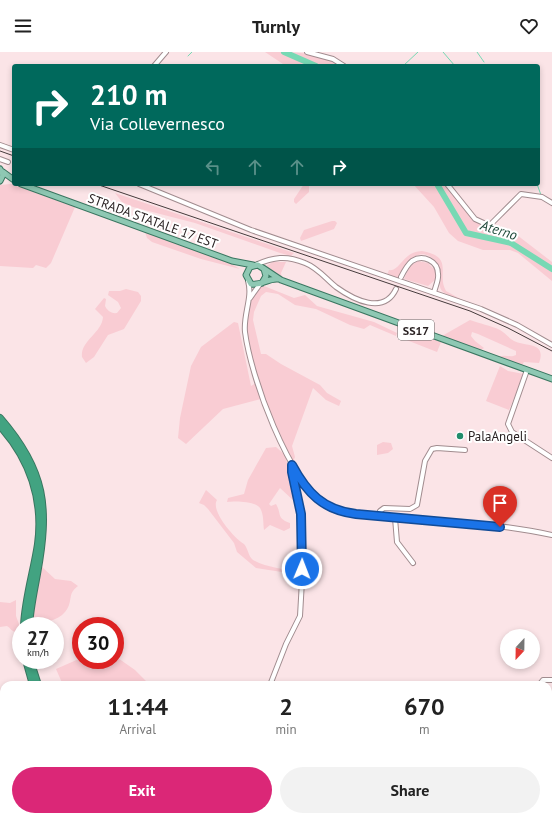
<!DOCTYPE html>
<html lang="en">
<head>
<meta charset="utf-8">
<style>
	:root { --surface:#fff; --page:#f2f2f2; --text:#222; --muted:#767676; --accent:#db2777 }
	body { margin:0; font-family:"PT Sans",sans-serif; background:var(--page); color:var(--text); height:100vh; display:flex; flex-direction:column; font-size:15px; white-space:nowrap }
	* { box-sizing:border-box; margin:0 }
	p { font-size:13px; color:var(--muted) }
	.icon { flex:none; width:22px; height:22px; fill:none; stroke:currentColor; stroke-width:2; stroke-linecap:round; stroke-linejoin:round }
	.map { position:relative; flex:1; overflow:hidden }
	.drawer { position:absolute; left:0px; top:629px; width:552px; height:140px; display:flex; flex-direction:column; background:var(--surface); border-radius:12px 12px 0 0; box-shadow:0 2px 6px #0003 }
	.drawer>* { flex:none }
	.banner { position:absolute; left:12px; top:12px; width:528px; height:122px; border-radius:4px; box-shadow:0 2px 6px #0003; background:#00695c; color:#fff; overflow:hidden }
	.needle { width:26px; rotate:202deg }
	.tools { position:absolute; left:500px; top:577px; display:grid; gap:8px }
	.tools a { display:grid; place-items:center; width:40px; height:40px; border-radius:50%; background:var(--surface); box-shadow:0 2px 6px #0003; font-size:20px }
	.speed { position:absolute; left:12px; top:565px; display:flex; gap:8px; font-size:20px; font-weight:700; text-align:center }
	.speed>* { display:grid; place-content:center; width:52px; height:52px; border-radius:50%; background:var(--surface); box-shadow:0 2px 6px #0003; line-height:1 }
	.speed small { font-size:10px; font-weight:400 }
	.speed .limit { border:6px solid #d22; background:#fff; color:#111 }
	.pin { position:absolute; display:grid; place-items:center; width:34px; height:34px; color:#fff; margin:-41px -17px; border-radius:50% 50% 50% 0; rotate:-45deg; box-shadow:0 0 4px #0007 }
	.pin .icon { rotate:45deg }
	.me { position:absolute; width:44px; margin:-22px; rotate:1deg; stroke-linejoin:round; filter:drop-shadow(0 0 3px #0008) }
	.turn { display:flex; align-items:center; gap:14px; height:84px; padding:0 12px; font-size:18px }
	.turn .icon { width:52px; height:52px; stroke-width:2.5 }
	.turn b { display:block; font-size:28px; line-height:34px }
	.lanes { display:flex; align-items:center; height:38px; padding:0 12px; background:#0003; justify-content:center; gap:20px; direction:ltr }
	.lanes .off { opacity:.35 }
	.eta { display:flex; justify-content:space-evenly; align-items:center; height:68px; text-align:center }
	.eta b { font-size:24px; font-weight:700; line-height:28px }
	.cta { display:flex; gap:8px; margin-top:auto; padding:8px 12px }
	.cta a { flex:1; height:46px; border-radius:24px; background:var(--accent); color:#fff; font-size:16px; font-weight:700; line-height:46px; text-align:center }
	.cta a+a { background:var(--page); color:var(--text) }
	header { display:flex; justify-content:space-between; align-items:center; height:52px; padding:0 12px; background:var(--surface); font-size:18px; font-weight:700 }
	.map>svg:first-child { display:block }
	.green { fill:#f9ccd3 }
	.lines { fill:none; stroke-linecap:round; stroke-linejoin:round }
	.stream { stroke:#77d9b4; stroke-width:1 }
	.river { stroke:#77d9b4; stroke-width:6 }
	.minor-casing { stroke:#a18c8f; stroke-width:6 }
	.major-casing { stroke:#397660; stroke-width:7 }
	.highway-casing { stroke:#397660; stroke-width:8 }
	.minor { stroke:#fff; stroke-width:4 }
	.major { stroke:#8ec8b3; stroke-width:5 }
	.highway { stroke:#42a381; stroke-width:6 }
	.rail { stroke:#453b3c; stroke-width:1 }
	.route-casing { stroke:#114b97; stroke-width:10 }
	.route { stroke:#1a73e8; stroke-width:7 }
	.poi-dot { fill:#218d6c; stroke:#fff; stroke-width:1.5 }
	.labels { text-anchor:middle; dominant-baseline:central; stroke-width:4; stroke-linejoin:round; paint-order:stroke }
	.shield { fill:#fff; stroke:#696464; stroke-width:1 }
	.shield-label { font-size:12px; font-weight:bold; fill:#292122 }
	.street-label { font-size:13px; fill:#292122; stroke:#fff }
	.poi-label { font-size:13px; fill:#292122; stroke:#fff; text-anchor:start }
	.water-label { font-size:14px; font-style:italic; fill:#1f4a3b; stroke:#fff }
</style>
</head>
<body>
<header><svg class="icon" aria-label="menu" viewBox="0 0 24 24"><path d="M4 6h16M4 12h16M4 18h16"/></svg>Turnly<svg class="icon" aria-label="heart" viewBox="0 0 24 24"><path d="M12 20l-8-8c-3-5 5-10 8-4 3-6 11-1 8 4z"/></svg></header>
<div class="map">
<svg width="552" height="769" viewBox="0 0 552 769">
	<rect width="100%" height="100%" fill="#fbe4e7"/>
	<path class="green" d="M265 0C293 0 324 0 347 14H286Z
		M11 132 75 155 51 211 46 216 36 213 33 216 0 214V133Z
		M304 132 309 134V140L296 152 294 150V147Z
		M413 132H449L475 164 486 173 517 183 552 210V229L518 201 510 198H483L458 189 449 181 434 155Z
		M115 141 294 201 291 204 280 201 195 171 133 155 122 150Z
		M332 169H335L337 171 334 177 301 189 300 186 304 178Z
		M145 180 228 210 240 217 201 207 152 190 147 186Z
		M422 199C455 205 436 222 446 239L464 249C458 246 447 244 442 239 436 232 444 219 435 209 420 192 404 211 399 226L387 223 389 218C400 220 403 199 422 199Z
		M418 209 428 211 435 218V228L428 234 404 227 410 214Z
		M273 210H286L281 221 282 226 264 215Z
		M264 234 294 246 305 243 317 254 374 270 397 281 396 284 370 273 364 277 350 273 316 257 295 253 278 242 266 240 261 244 254 260 253 268 261 302H266L281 312 320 333 327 341 341 349 339 354 326 348 313 336 292 394 295 405 293 410C277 375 228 279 253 244 257 239 258 235 264 234Z
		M126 237 138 240 141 244V249L124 277 108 283 94 305 86 311 82 305C80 289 102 281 103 265L95 257 104 246 106 247 105 254C107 258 111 262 117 261L121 256 118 250 108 243 109 239H120Z
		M470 268C480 272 490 273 500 278 505 281 509 286 514 289 525 295 547 289 539 311L524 310 522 313 499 305C505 302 510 306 516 303V299L478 282 472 280 471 284 475 289 484 296 481 298 442 284Z
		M234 270 238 271 251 334 256 331 261 347 223 357 186 392 178 386 180 366 191 314 201 295Z
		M404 276 441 290 437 300 404 287 402 284Z
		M500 314 508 319 524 322 509 358 486 349Z
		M383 390 391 391 393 397 388 401 377 403V393Z
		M276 395 285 403 299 458 294 449 280 436 269 452 271 454 276 452C282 462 276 466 290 471V476L284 479 270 473 264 478C263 472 264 462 260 456 255 449 235 449 227 450L228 446 244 442 248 428 266 396Z
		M206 438 217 448C210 459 235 487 244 492 248 496 248 504 253 508 266 516 286 517 301 520V523L256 516 237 500 234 491 208 457 204 453 199 451Z
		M41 514 55 527 71 529 78 534C69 541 72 544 69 553 63 569 45 571 31 570Z
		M16 548V564L20 575 19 578C13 583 11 576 7 574L0 575V550L10 551Z
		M115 604 135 618 150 633H63L56 617 81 606V608H115Z
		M552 697V769H388L387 765H548V701Z"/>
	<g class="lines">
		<path class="stream" d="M443 0 455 14
			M477 0 484 10
			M188 4 192 0
			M403 14 418 0
			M537 132 541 143"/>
		<path class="river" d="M284 0 316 14
			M437 132 466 181 511 191 552 217"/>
		<defs>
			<path id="minor" d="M307 0 333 7 344 14
				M154 14 166 0
				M0 93 14 98
				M0 107 8 110
				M139 132 251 178 481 257 517 273 552 293
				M447 132 475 167 488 173 492 171 521 142 542 145 552 151
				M255 213C274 205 286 203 305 211 318 216 326 227 336 235 354 248 384 263 396 237
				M401 225C404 219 407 213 412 209 423 202 438 209 438 222 439 228 435 235 434 241
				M248 229C253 245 243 263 245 280 251 326 288 427 326 454 332 458 339 460 346 461 415 470 485 468 552 483
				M250 246 260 232
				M527 318 508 372 512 380 552 406
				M379 464 380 459 384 456 410 457 417 453 425 409 432 397 437 396 465 398
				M395 466 397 490 413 511
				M270 633 286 592 300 564 303 511 302 475 300 456 291 416 292 413
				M539 633 543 628H552
				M0 653 4 656
				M129 765 133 769
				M234 769 235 765
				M241 769 244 765"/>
			<path id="major" d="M0 117 3 123 0 129
				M3 120 14 128
				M21 132 232 209 253 213
				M263 216 281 228 552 327
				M262 231 266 224 264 217 258 213 250 215 246 223 251 232C261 234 268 226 278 227"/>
			<path id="highway" d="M0 366C46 419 49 456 37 522 34 539 30 557 29 574
				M0 374C30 407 44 448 38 492 34 519 25 547 24 574
				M26 608 33 633
				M30 608 38 633
				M171 765 173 769
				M176 765 178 769
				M186 765 189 769"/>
		</defs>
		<use href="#minor" class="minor-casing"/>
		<use href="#major" class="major-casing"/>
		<use href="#highway" class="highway-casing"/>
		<use href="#minor" class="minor"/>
		<use href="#major" class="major"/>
		<use href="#highway" class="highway"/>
		<path class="rail" d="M0 99 14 104
			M96 132 470 259 508 276 552 299"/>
	</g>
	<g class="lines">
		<defs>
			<path id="route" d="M302 517 301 462 292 420V413C307 441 323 458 356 462L500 475"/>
		</defs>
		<use href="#route" class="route-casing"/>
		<use href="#route" class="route"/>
	</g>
	<circle class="poi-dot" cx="460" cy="384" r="4"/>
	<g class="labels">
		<rect class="shield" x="398" y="268" width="36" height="20" rx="3"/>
		<g class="shield-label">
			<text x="416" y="278">SS17</text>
		</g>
		<g class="street-label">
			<text transform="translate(153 169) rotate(20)">STRADA STATALE 17 EST</text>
		</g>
		<g class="poi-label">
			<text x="468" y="384">PalaAngeli</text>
		</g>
		<g class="water-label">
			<text transform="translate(499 178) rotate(17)">Aterno</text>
		</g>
	</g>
</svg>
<div class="tools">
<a><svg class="needle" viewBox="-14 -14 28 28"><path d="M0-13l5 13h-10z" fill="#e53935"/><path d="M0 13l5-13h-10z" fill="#767676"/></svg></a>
</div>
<div class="speed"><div>27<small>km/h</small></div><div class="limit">30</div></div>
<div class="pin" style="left:500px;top:475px;background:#d93025"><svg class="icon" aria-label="arrive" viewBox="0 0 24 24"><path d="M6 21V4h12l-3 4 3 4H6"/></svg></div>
<svg class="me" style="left:302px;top:517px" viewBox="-20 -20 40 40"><circle r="17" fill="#1a73e8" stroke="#fff" stroke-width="3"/><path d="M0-11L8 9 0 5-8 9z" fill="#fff"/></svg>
<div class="banner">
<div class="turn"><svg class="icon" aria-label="right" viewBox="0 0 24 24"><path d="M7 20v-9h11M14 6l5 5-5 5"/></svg><div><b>210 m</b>Via Collevernesco</div></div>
<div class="lanes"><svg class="icon off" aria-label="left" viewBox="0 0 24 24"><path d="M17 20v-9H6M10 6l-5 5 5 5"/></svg><svg class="icon off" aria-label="ahead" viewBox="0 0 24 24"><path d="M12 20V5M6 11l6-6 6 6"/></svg><svg class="icon off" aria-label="ahead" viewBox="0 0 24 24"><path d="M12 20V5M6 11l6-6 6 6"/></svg><svg class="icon" aria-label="right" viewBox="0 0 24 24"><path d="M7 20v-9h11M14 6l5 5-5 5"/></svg></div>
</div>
<section class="drawer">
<div class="eta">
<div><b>11:44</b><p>Arrival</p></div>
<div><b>2</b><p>min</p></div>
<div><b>670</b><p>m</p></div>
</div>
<div class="cta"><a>Exit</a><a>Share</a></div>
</section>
</div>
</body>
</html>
